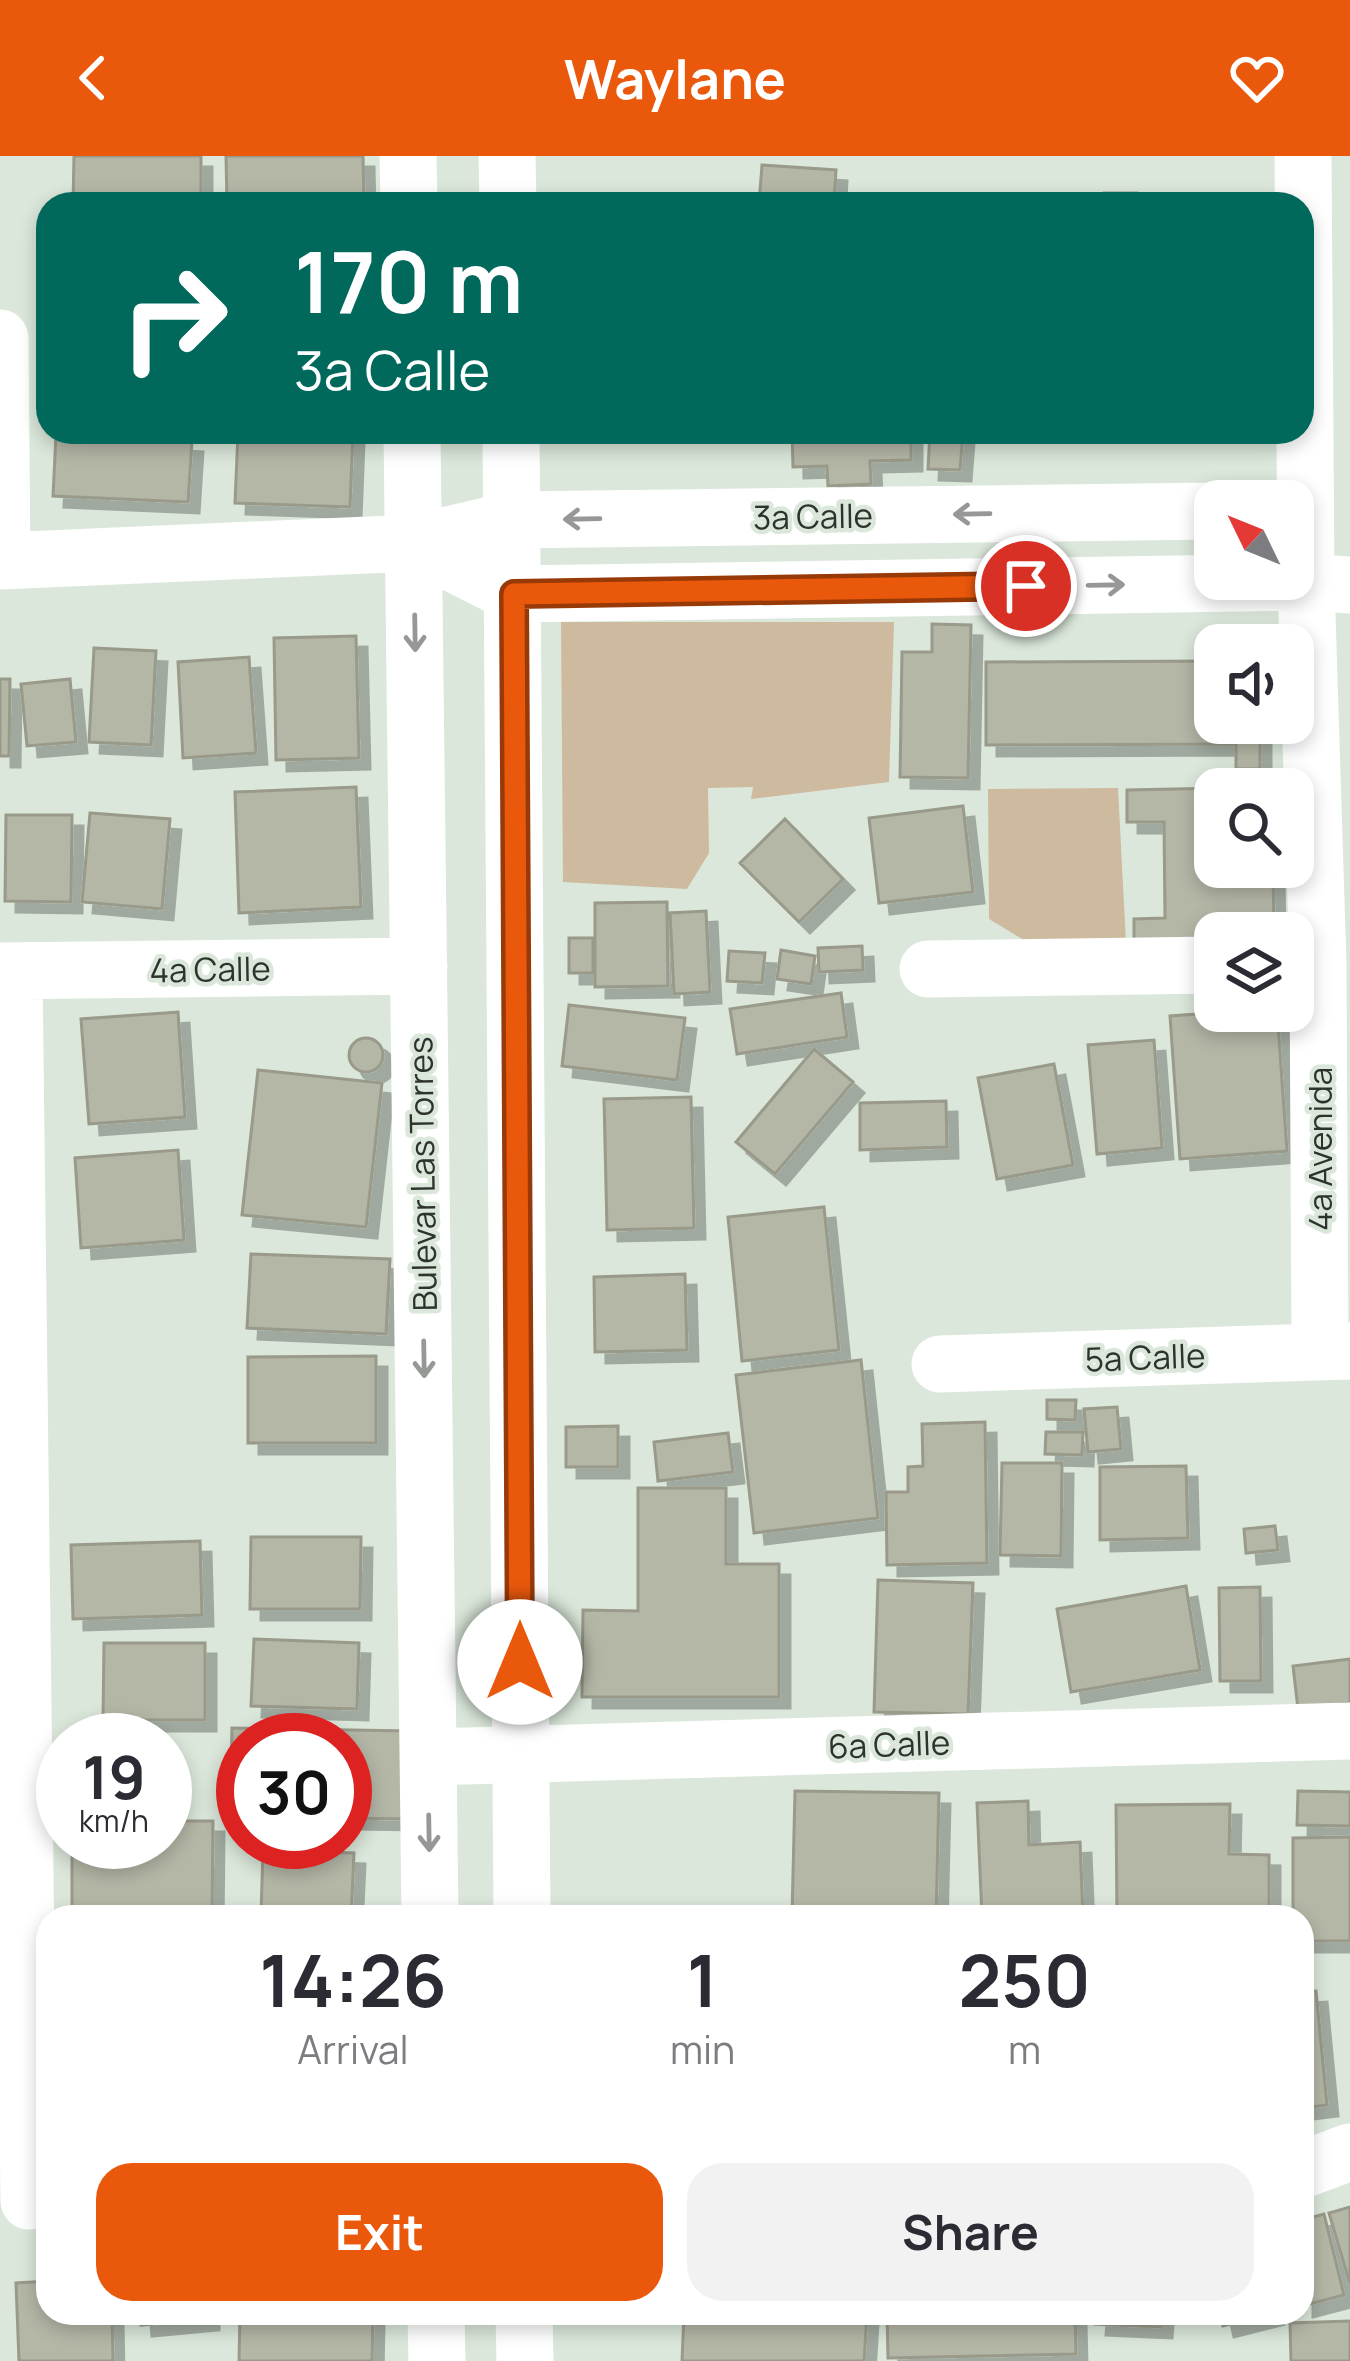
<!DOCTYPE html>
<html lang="en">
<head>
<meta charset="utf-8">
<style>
	:root { --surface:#fff; --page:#f2f2f3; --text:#2b2b33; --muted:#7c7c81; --accent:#ea580c }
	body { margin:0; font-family:Manrope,sans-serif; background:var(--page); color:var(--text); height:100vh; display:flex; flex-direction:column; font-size:45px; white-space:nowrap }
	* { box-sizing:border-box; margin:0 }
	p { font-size:39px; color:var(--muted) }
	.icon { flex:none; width:66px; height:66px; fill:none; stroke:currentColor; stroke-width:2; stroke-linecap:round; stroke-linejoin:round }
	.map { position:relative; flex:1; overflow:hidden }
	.sheet { position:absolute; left:36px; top:1749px; width:1278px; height:420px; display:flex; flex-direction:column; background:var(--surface); border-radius:36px; box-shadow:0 6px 18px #0003 }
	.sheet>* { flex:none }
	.banner { position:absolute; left:36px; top:36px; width:1278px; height:252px; border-radius:36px; box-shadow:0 6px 18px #0003; background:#00695c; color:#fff; overflow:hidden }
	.needle { width:78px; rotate:313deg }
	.controls { position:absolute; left:1194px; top:324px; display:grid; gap:24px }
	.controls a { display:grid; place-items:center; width:120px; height:120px; border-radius:24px; background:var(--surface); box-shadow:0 6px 18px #0003; font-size:60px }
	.speed { position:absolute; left:36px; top:1557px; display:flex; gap:24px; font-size:60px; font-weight:700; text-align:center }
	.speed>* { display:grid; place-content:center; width:156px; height:156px; border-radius:50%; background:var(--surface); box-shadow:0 6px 18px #0003; line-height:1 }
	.speed small { font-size:30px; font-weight:400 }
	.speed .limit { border:18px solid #d22; background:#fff; color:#111 }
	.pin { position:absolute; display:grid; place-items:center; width:102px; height:102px; color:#fff; margin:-51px; border:6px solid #fff; border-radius:50%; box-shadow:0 3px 12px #0007 }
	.me { position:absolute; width:132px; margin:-66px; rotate:0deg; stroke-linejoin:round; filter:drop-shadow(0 0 9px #0008) }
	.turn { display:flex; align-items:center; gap:42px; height:252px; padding:0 60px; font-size:54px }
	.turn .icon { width:156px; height:156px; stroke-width:2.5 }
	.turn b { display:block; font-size:84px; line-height:102px }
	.eta { display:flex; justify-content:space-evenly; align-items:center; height:204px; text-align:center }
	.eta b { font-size:72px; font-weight:700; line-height:84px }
	.primary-button { display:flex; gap:24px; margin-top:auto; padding:24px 60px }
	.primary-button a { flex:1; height:138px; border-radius:36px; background:var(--accent); color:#fff; font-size:48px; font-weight:700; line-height:138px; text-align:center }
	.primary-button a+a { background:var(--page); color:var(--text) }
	header { display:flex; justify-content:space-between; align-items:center; height:156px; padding:0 60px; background:var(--accent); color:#fff; font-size:54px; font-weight:700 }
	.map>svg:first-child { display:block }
	.green { fill:#cebb9f }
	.building { fill:#b4b6a6; stroke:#999a8a; stroke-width:3; filter:url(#shadow) }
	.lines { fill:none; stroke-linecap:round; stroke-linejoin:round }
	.minor { stroke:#fff; stroke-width:57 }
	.oneway { stroke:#969896 }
	.route-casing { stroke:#983908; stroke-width:30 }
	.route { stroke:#ea580c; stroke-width:21 }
	.labels { text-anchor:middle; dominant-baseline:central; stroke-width:9; stroke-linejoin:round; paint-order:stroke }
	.street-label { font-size:33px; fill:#2d322d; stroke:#dae7da }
</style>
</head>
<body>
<header><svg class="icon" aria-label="back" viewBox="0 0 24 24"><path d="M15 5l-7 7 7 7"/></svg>Waylane<svg class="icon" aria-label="heart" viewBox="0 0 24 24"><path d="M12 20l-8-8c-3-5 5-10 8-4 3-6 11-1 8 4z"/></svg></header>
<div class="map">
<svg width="1350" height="2205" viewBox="0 0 1350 2205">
	<defs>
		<filter id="shadow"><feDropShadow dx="11" dy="11" stdDeviation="0" flood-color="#0004"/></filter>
	</defs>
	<rect width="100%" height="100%" fill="#dae7da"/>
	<path class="green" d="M561 466H894L889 626 751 643 753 631 708 632 709 697 687 733 563 726Z
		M1118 632 1126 787 1039 793 989 763 988 633Z"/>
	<path class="building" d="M74 0H201V48H73Z
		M226 0H363L364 48H227Z
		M762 9 836 14 834 48H759Z
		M1104 37H1137V48H1100Z
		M238 276H353L350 351 235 347Z
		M792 276H911V304L870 305 871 328 828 330 827 310 793 311Z
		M930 276H963L960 314 928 313Z
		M56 278 192 285 188 346 53 340Z
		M932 468 971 469 968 622 900 621 902 496H932Z
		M356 480 359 602 276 604 274 482Z
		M94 492 156 495 151 589 89 586Z
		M249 501 256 597 183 602 178 506Z
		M1215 505V567H1260V613H1236V588L986 589V506Z
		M0 523H10L9 600H0Z
		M70 523 76 586 27 590 21 528Z
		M356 631 361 751 239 757 235 636Z
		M1273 631 1215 633V711H1273L1274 777H1215V785L1134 786V763L1165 762 1164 666H1127V634Z
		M963 650 973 736 879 747 869 662Z
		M90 657 170 663 162 753 82 746Z
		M6 659H72L71 746 5 745Z
		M785 663 843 723 799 766 740 707Z
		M667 746 668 830 595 831V747Z
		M706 755 710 836 674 838 670 757Z
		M569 782H593V817H569Z
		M862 790 863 814 819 816 818 792Z
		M781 794 815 800 811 828 777 823Z
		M729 795 765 797 762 827 727 825Z
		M841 837 847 881 737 898 730 853Z
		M569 849 685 862 677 924 562 910Z
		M1239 855H1277L1287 995 1180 1003 1170 860Z
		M178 856 185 961 89 968 81 863Z
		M349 899a17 17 0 1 1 34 0a17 17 0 1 1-34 0Z
		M1154 884 1162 992 1097 998 1088 889Z
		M814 893 853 926 775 1018 736 986Z
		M1054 908 1073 1009 997 1023 978 922Z
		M258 914 382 927 366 1071 242 1059Z
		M691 941 694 1072 607 1074 604 943Z
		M946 945 947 991 860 994V947Z
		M178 994 184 1084 81 1092 75 1002Z
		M824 1051 839 1194 742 1205 728 1061Z
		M251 1098 390 1103 386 1178 247 1172Z
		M685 1118 687 1194 595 1196 594 1121Z
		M376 1200V1287H248V1201Z
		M861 1204 878 1362 754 1377 736 1219Z
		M1047 1244H1076L1075 1264 1047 1263Z
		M1117 1251 1121 1293 1088 1296 1084 1253Z
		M985 1266 987 1407 887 1409 886 1336H908V1311L923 1310 922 1268Z
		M618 1270V1311H566V1271Z
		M1046 1276H1083L1082 1299 1045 1298Z
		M728 1277 733 1316 658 1325 654 1286Z
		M1002 1307H1062L1061 1400 1000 1399Z
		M1186 1310 1188 1382 1100 1384V1311Z
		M638 1332H726V1408H779V1541H582L583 1454 638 1455Z
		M1275 1370 1278 1394 1246 1397 1244 1373Z
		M251 1381H361L360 1453H250Z
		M200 1385 202 1459 73 1463 71 1389Z
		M878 1424 973 1427 968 1558 874 1556Z
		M1186 1430 1200 1514 1071 1536 1057 1453Z
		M1260 1431 1261 1525H1220L1219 1432Z
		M254 1483 359 1487 357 1553 251 1550Z
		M104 1487H205V1564H103Z
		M1350 1503V1547L1298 1553 1293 1510Z
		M232 1572 412 1575 409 1663 345 1662V1584H243V1661L230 1660Z
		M795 1635 939 1637 936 1761H792Z
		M1298 1635 1350 1636V1670L1297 1669Z
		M1028 1645 1029 1689 1080 1686 1083 1761H982L977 1647Z
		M1230 1648 1229 1698 1269 1699V1761H1117L1116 1649Z
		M165 1665H213L212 1761H72V1686H165Z
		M1350 1681V1785H1302V1761H1293V1682Z
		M263 1694 354 1697 351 1761 261 1758Z
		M1316 1835 1327 1949 1302 1952V1836Z
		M1350 2051V2128L1329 2057Z
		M1324 2058 1344 2139 1302 2150V2064Z
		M48 2125V2157H112L113 2205H19L16 2127Z
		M140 2157H208V2163L141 2169Z
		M240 2157H373L372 2205H239Z
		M684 2157H867L864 2205H682Z
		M887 2157H1075L1076 2198 888 2202Z
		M1096 2157H1162L1161 2171 1095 2168Z
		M1220 2157H1274L1223 2170Z
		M1350 2165V2205H1291L1290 2167Z"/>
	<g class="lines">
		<path class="minor" d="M408 0 409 48
			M507 0 508 48
			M1303 0 1306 426 1318 808 1320 1194
			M0 182 2 405
			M412 276 430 1761
			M511 276 522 1761
			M414 387 514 438 1306 426 1350 429
			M0 405 414 387 512 364 1215 355
			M928 813 1215 809
			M0 815 419 810
			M14 816 29 2045
			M940 1208 1350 1195
			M428 1601 1350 1575
			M1302 2014 1350 1996
			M436 2157 437 2205
			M524 2157 525 2205"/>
	</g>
	<defs><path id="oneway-shaft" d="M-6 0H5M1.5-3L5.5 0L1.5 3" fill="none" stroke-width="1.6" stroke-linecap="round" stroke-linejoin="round" transform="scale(3)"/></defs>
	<g class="oneway">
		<use href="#oneway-shaft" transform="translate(972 358) rotate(179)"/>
		<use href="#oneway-shaft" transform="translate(582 363) rotate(179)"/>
		<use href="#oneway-shaft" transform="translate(1106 429) rotate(-1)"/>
		<use href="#oneway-shaft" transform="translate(415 477) rotate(89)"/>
		<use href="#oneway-shaft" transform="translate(424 1203) rotate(89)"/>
		<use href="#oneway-shaft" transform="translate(429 1677) rotate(89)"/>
	</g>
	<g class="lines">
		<defs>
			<path id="route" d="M520 1506 514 438 1026 430"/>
		</defs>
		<use href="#route" class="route-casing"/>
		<use href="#route" class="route"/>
	</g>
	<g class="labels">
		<g class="street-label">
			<text transform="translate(813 360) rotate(-1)">3a Calle</text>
			<text transform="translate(210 813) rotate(-1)">4a Calle</text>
			<text transform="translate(1319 993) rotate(-90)">4a Avenida</text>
			<text transform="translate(422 1018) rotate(-91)">Bulevar Las Torres</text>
			<text transform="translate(1145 1201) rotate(-2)">5a Calle</text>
			<text transform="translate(889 1588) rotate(-2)">6a Calle</text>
		</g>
	</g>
</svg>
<div class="controls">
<a><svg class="needle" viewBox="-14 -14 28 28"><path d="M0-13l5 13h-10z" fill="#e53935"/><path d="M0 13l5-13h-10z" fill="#7c7c81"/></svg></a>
<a><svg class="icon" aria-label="sound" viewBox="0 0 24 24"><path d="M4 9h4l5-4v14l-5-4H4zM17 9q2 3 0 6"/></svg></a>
<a><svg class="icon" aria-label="search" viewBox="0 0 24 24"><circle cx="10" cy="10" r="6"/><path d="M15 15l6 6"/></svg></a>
<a><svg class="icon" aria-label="layers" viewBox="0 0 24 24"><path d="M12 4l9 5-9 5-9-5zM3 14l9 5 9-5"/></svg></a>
</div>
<div class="speed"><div>19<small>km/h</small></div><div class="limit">30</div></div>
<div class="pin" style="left:1026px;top:430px;background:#d93025"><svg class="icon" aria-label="arrive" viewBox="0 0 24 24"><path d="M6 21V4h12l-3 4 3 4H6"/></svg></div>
<svg class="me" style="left:520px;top:1506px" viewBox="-20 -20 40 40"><circle r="19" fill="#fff"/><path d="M0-13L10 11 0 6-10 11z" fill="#ea580c"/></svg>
<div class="banner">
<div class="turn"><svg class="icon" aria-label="right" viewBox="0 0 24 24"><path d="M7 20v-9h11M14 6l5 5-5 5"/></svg><div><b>170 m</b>3a Calle</div></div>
</div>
<section class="sheet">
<div class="eta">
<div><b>14:26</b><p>Arrival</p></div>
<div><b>1</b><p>min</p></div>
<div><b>250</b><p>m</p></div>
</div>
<div class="primary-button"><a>Exit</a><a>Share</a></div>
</section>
</div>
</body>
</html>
